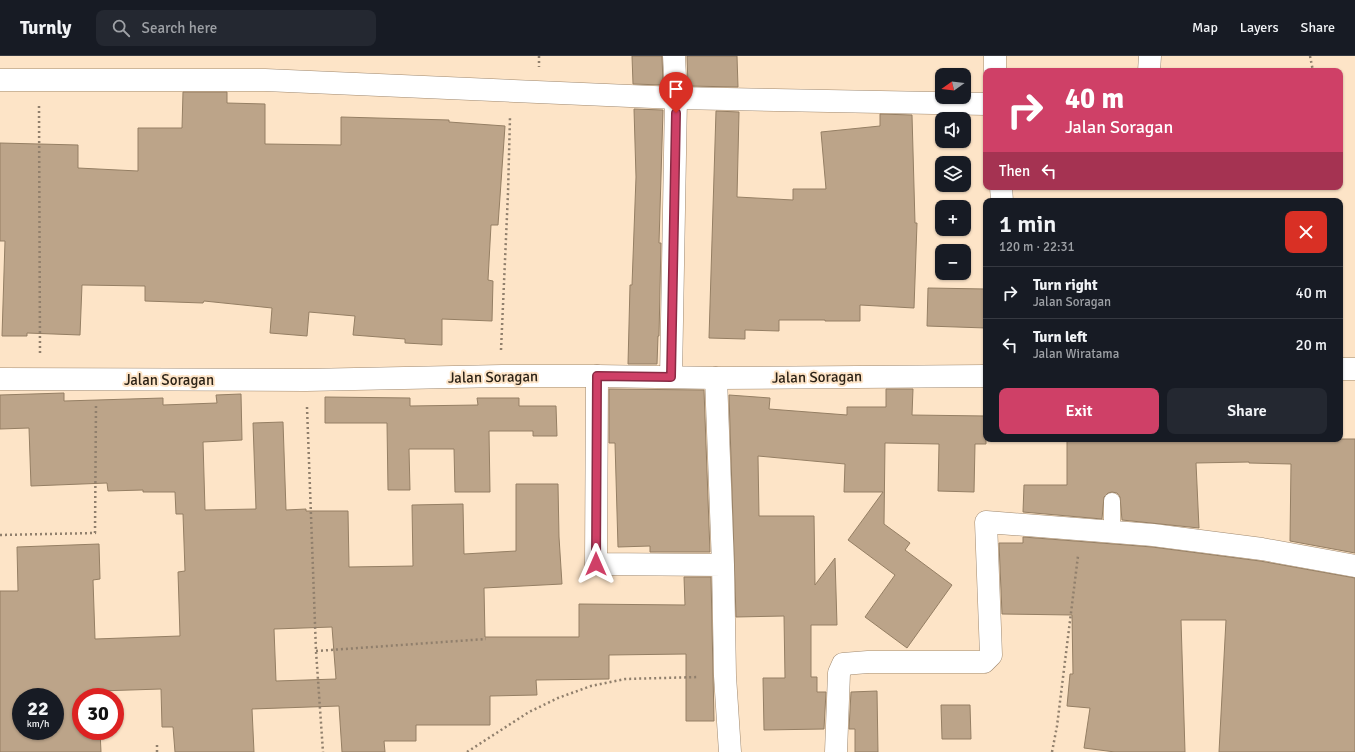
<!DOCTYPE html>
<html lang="en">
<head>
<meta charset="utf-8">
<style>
	:root { --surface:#171b24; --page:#242831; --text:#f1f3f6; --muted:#9ea1a6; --line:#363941; --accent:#cf4067 }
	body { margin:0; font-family:Signika,sans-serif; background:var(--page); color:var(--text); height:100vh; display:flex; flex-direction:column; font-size:15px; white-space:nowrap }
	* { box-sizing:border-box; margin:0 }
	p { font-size:13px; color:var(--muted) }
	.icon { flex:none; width:22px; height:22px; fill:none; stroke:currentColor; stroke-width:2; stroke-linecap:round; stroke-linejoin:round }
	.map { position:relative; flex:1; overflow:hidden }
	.panel { position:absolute; left:983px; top:142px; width:360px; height:244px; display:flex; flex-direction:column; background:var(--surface); border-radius:8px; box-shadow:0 1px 3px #0004 }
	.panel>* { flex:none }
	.guide { position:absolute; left:983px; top:12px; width:360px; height:122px; border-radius:8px; box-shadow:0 1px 3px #0004; background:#cf4067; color:#fff; overflow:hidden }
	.needle { width:26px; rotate:256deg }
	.controls { position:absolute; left:935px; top:12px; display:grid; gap:8px }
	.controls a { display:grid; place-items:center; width:36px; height:36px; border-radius:8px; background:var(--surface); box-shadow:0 1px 3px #0004; font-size:20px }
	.speed { position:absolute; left:12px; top:632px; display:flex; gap:8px; font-size:20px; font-weight:700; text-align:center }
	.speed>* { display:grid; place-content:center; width:52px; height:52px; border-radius:50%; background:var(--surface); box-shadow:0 1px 3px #0004; line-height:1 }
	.speed small { font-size:10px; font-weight:400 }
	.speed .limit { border:6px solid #d22; background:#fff; color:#111 }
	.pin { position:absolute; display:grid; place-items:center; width:34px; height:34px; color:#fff; margin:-41px -17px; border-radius:50% 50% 50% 0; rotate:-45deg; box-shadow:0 0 4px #0007 }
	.pin .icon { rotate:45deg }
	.me { position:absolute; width:44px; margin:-22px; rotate:0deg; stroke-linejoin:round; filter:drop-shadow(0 0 3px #0008) }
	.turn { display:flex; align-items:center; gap:14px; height:84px; padding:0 16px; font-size:18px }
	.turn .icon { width:52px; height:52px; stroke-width:2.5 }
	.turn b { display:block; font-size:28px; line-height:34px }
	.then { display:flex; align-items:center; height:38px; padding:0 16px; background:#0003; gap:8px; font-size:15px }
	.round { display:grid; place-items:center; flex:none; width:42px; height:42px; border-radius:8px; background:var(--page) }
	.head { display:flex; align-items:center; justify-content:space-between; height:68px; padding:0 16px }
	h1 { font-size:24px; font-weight:600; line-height:30px }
	.cta { display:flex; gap:8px; margin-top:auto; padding:8px 16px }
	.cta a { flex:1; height:46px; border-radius:8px; background:var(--accent); color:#fff; font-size:16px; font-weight:600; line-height:46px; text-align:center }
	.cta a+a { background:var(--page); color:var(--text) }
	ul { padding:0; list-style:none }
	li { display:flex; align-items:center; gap:12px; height:52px; padding:0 16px; border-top:1px solid var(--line) }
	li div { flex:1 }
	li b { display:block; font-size:15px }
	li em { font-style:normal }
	header { display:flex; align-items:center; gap:24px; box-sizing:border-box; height:56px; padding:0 20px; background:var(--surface); border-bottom:1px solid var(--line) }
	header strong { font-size:19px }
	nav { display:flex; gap:22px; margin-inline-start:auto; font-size:14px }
	.search { width:280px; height:36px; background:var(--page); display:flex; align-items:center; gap:10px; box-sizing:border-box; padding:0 14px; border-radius:8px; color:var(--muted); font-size:15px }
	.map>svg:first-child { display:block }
	.building { fill:#bca489; stroke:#957f64; fill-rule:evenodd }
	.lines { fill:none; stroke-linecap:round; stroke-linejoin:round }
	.lane-casing { stroke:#a0896f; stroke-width:17 }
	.street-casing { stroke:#a0896f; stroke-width:23 }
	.secondary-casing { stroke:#a0896f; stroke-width:23 }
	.path { stroke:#907f6c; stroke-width:2.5; stroke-dasharray:2 3; stroke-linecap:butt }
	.lane { stroke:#fff; stroke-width:16 }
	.street { stroke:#fff; stroke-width:22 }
	.secondary { stroke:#fff; stroke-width:22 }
	.route-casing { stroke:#872a43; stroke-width:10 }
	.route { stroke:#cf4067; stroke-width:7 }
	.labels { text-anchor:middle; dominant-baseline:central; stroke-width:4; stroke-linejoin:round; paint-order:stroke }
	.street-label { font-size:15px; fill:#2c2318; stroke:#fde4c7 }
</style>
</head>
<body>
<header>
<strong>Turnly</strong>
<div class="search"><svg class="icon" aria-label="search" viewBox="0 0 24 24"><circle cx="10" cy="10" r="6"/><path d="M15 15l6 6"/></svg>Search here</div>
<nav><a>Map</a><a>Layers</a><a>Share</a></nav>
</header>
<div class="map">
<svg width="1355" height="696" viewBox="0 0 1355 696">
	<rect width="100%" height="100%" fill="#fde4c7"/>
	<path class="building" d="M632 0H662L663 29 633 28Z
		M687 0H737L738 31 688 30Z
		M183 36H227V47L265 48V88L341 89V61L449 64V66L505 70 498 169H491L488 224 493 225 492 265 442 263V289L405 287V283L353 279 355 260 309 256 307 280 270 277 272 252 204 245 203 247 145 245V230L82 229 80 279 27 277V280H2L5 185H0V87L78 89V112L138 115V72H182Z
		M634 53 663 54 659 187H661L659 280H658L657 308H628L630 229H632L636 121Z
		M716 55 739 56 737 141 793 144V133H826L821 76 880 70V58L912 59 915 167H917L914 252 860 249V265H825V264H779V275L745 274V283L709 282Z
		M928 232 986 233V272L927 270Z
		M609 333 704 334 710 496H650V490L618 491 615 387H609Z
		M886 333H913L912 359 986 360V388H975L974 436 938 435 939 388 885 387 884 468 910 487 905 494 952 529 907 592 865 561 895 519 848 484 883 436H844L845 408 758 400 759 460H814L815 529 835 502 837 569H811V621H817V636H826L824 673 764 674 763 622H785L784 560 736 561 729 339 770 342 769 353 847 359V351H886Z
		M64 337V345L163 342V349L217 347 216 339 241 338 242 384 203 386 205 454 256 453 253 367 283 366 286 454 306 453V455H348L349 511 413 510 412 449 463 448 464 498 516 495V428H558L559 481 562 528 484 532 485 581H579V548L685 549 684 521H711L714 665H686V598L609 599V623L536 624 537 639 490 640V669H416V685H384L385 696H342L339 650 252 653 254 696H175L173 671H162L161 633 99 635V641H81V675H100L101 696H0V535H18L17 491 99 488 100 523 93 524 95 583 180 580 178 516 185 515 183 458H176L175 436H143V434L108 435 107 427 31 430 29 372 0 373V339ZM332 571 336 623 276 625 274 573ZM21 641H55V675H21Z
		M325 341 410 342V350L478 349 477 342H519V350H556L557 380H533V375H489L490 436H455L454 393H409L410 434H388L387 367H325Z
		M1067 383H1355V497L1290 485 1291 408 1249 407V406L1196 407 1199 472 1122 464 1120 441 1117 437 1112 436 1108 437 1104 441 1102 463 1023 456 1024 429H1067Z
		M1023 481 1152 491 1260 505 1355 522V696H1219L1226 564H1181L1185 696H1115L1084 692 1090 652 1067 650 1070 618H1073L1072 559 1002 558 999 487H1023Z
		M877 635 878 696H855V673H849L851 636Z
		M941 649H970L971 683H942Z"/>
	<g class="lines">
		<defs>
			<path id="lane" d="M1112 476V445"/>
			<path id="street" d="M995 0V15
				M1149 15 1150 0
				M0 24H265L676 42 986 48
				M1001 131 1002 145
				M597 320 596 508 723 509
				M716 322 723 509 725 620 730 696
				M836 696 839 617 843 608 868 606H984L991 599 986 466 1153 479 1262 493 1355 510"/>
			<path id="secondary" d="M1340 313H1355
				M671 321 676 42 674 0
				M0 323 306 324 502 320H597L716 322 986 320"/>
		</defs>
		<use href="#lane" class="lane-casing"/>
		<use href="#street" class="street-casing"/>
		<use href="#secondary" class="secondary-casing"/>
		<path class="path" d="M539 0V11
			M1310 0 1313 15
			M39 50 40 297
			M501 294 508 137 510 61
			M307 351 316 595 323 696
			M0 479 95 477 96 348
			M316 595 486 583
			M157 689V696
			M467 696 529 656 558 642 591 630 625 623 699 621
			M1052 696 1057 670 1078 500"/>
		<use href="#lane" class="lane"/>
		<use href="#street" class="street"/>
		<use href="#secondary" class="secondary"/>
	</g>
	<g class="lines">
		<defs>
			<path id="route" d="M596 508 597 320 671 321 676 57"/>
		</defs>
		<use href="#route" class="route-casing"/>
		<use href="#route" class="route"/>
	</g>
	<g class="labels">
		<g class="street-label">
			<text transform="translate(493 321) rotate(-1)">Jalan Soragan</text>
			<text transform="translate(817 321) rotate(-1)">Jalan Soragan</text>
			<text x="169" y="324">Jalan Soragan</text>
		</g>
	</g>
</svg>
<div class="controls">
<a><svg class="needle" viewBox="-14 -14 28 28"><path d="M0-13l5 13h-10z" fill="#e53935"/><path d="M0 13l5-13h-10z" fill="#9ea1a6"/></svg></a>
<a><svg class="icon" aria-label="sound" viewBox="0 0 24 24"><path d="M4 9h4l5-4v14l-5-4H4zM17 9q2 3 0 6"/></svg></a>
<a><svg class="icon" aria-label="layers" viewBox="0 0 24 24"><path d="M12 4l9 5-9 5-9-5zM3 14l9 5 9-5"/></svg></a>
<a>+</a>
<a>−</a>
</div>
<div class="speed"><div>22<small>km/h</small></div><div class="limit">30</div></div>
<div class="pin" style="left:676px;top:57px;background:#d93025"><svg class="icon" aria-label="arrive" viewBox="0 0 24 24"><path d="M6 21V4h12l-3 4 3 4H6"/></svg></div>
<svg class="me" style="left:596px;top:508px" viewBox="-20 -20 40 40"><path d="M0-17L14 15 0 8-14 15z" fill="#cf4067" stroke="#fff" stroke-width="4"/></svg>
<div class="guide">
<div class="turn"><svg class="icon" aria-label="right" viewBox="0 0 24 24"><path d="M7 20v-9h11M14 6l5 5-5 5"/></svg><div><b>40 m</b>Jalan Soragan</div></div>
<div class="then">Then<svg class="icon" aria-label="left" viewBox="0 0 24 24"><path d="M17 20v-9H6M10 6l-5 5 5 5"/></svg></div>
</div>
<section class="panel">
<div class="head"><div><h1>1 min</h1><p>120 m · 22:31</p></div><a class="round" style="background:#d93025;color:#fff"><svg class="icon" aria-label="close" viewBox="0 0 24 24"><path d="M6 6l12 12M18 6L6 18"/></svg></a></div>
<ul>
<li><svg class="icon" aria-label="right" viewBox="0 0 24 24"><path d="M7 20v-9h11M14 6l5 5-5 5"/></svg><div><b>Turn right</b><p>Jalan Soragan</p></div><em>40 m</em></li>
<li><svg class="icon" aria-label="left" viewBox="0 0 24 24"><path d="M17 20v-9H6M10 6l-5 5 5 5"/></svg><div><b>Turn left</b><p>Jalan Wiratama</p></div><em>20 m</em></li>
</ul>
<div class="cta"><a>Exit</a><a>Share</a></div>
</section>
</div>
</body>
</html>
